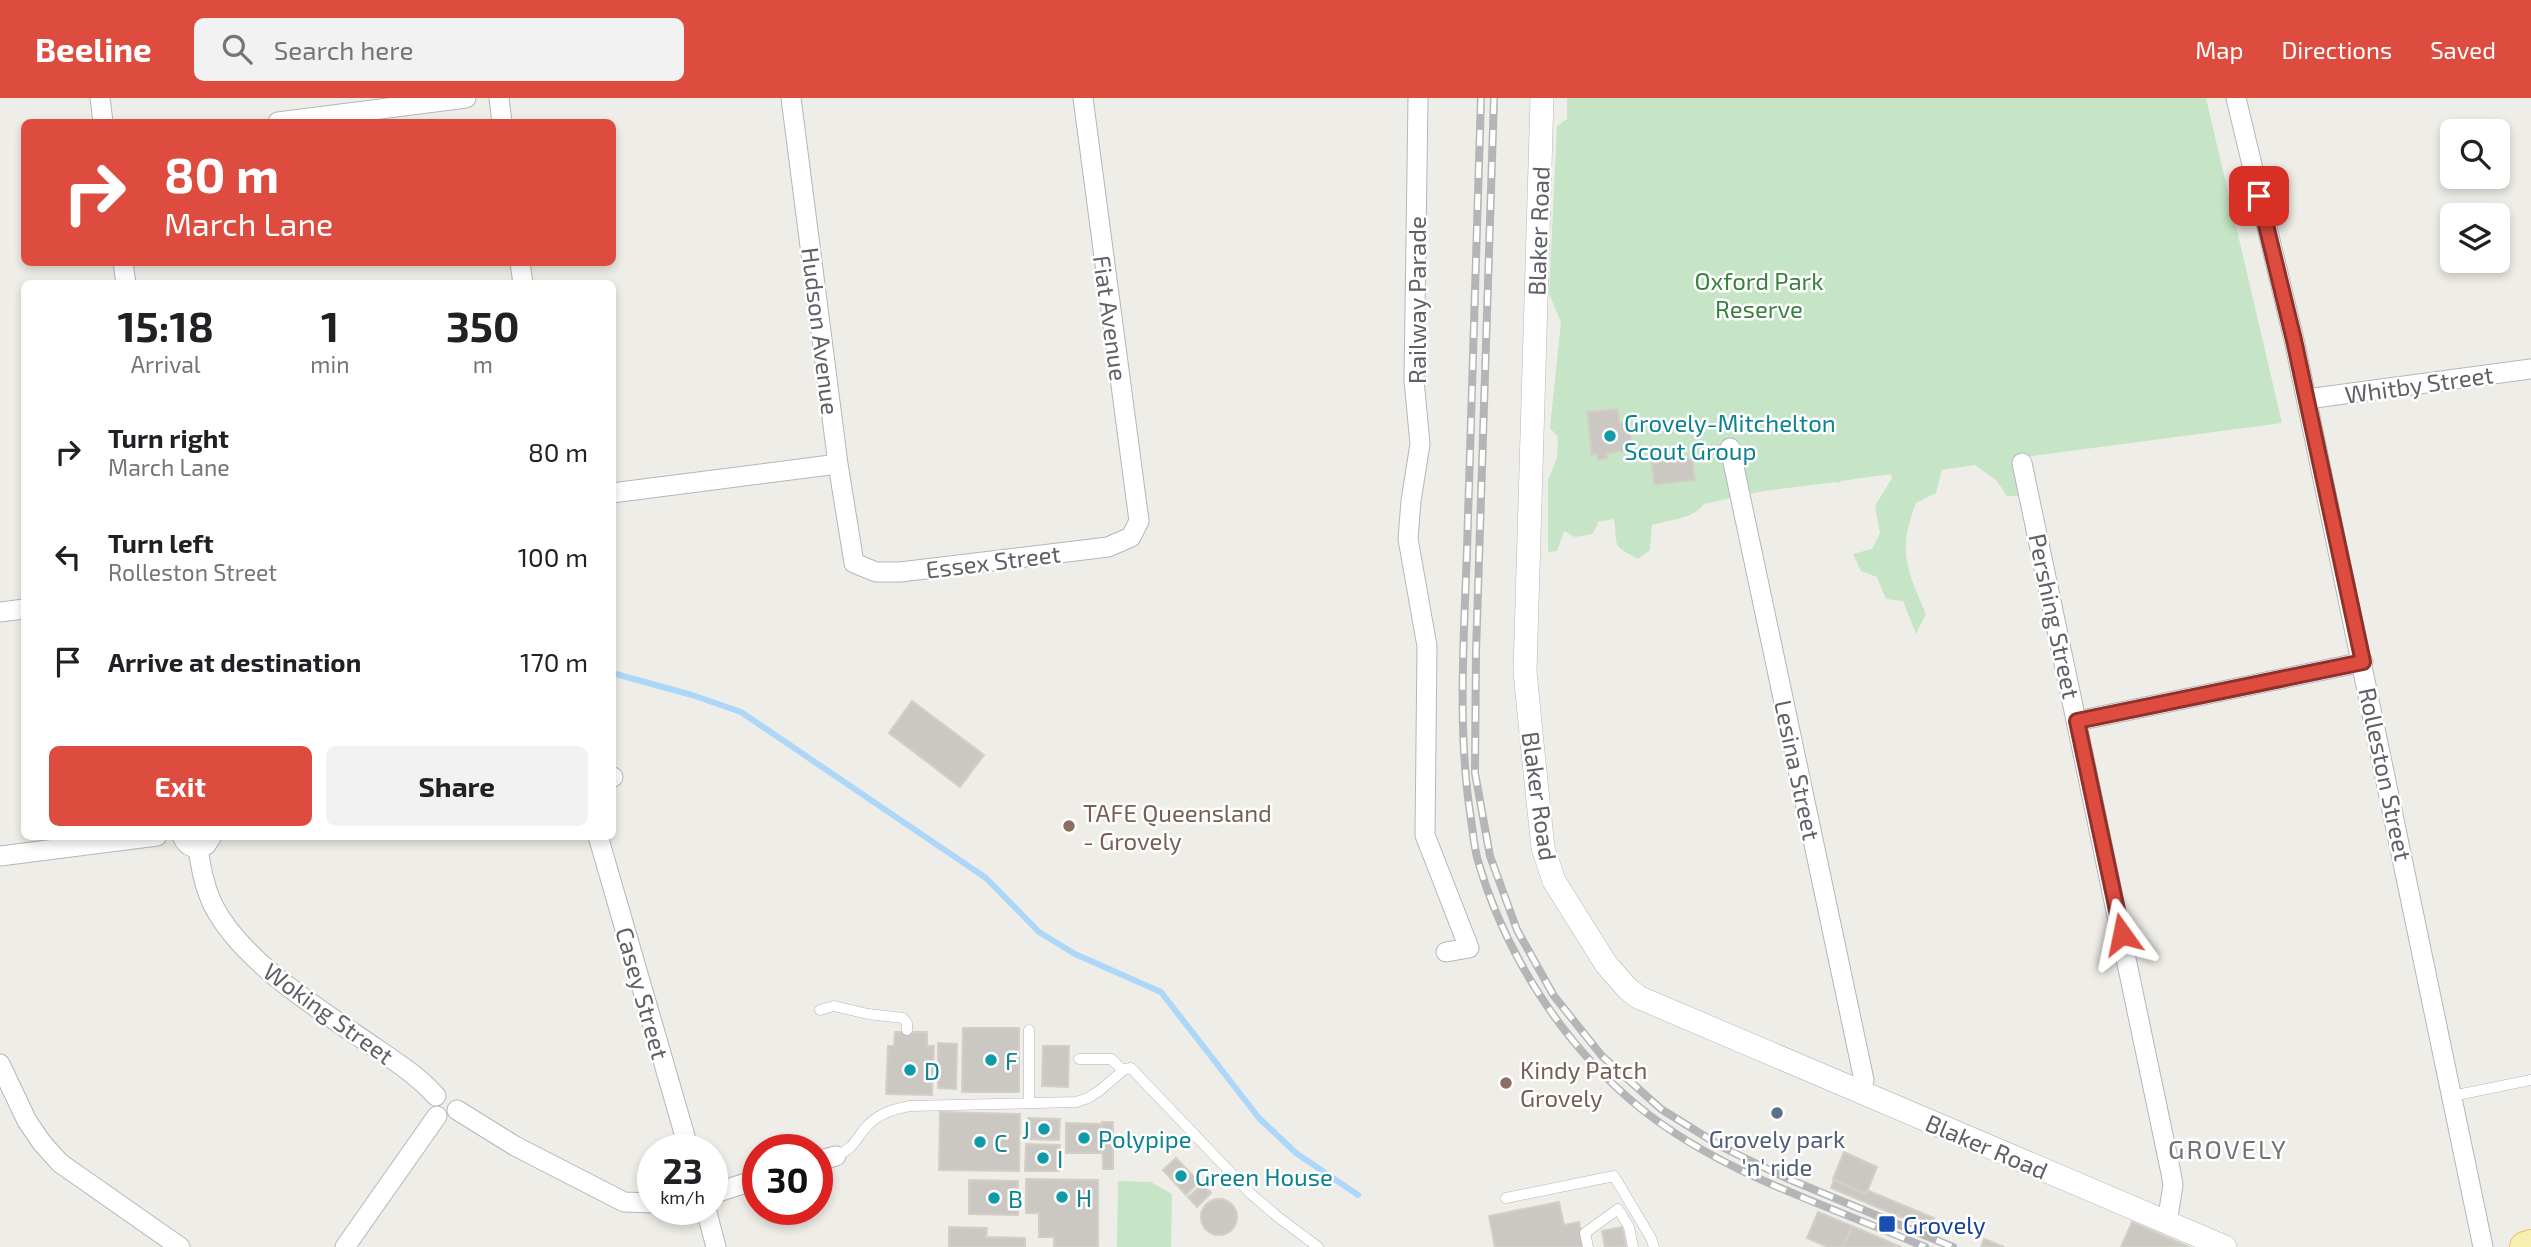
<!DOCTYPE html>
<html lang="en">
<head>
<meta charset="utf-8">
<style>
	:root { --surface:#fff; --page:#f2f2f2; --text:#202124; --muted:#757577; --accent:#dd4c3f }
	body { margin:0; font-family:"Exo 2",sans-serif; background:var(--page); color:var(--text); height:100vh; display:flex; flex-direction:column; font-size:26px; white-space:nowrap }
	* { box-sizing:border-box; margin:0 }
	p { font-size:23px; color:var(--muted) }
	.icon { flex:none; width:38px; height:38px; fill:none; stroke:currentColor; stroke-width:2; stroke-linecap:round; stroke-linejoin:round }
	.map { position:relative; flex:1; overflow:hidden }
	.details { position:absolute; left:21px; top:182px; width:595px; height:560px; display:flex; flex-direction:column; background:var(--surface); border-radius:10px; box-shadow:0 4px 10px #0003 }
	.details>* { flex:none }
	.top-card { position:absolute; left:21px; top:21px; width:595px; height:147px; border-radius:10px; box-shadow:0 4px 10px #0003; background:#dd4c3f; color:#fff; overflow:hidden }
	.controls { position:absolute; left:2440px; top:21px; display:grid; gap:14px }
	.controls a { display:grid; place-items:center; width:70px; height:70px; border-radius:10px; background:var(--surface); box-shadow:0 4px 10px #0003; font-size:35px }
	.speed { position:absolute; left:637px; top:1036px; display:flex; gap:14px; font-size:35px; font-weight:700; text-align:center }
	.speed>* { display:grid; place-content:center; width:91px; height:91px; border-radius:50%; background:var(--surface); box-shadow:0 4px 10px #0003; line-height:1 }
	.speed small { font-size:18px; font-weight:400 }
	.speed .limit { border:10px solid #d22; background:#fff; color:#111 }
	.pin { position:absolute; display:grid; place-items:center; width:60px; height:60px; color:#fff; margin:-30px; border-radius:14px; box-shadow:0 4px 10px #0006 }
	.me { position:absolute; width:77px; margin:-38px; rotate:348deg; stroke-linejoin:round; filter:drop-shadow(0 0 5px #0008) }
	.turn { display:flex; align-items:center; gap:24px; height:147px; padding:0 28px; font-size:32px }
	.turn .icon { width:91px; height:91px; stroke-width:2.5 }
	.turn b { display:block; font-size:49px; line-height:60px }
	.eta { display:flex; justify-content:space-evenly; align-items:center; height:119px; text-align:center }
	.eta b { font-size:42px; font-weight:700; line-height:49px }
	.action { display:flex; gap:14px; margin-top:auto; padding:14px 28px }
	.action a { flex:1; height:80px; border-radius:10px; background:var(--accent); color:#fff; font-size:28px; font-weight:700; line-height:80px; text-align:center }
	.action a+a { background:var(--page); color:var(--text) }
	ul { padding:0; list-style:none }
	li { display:flex; align-items:center; gap:21px; height:105px; padding:0 28px }
	li div { flex:1 }
	li b { display:block; font-size:26px }
	li em { font-style:normal }
	header { display:flex; align-items:center; gap:42px; box-sizing:border-box; height:98px; padding:0 35px; background:var(--accent); color:#fff }
	header strong { font-size:33px }
	nav { display:flex; gap:38px; margin-inline-start:auto; font-size:24px }
	.search { width:490px; height:63px; background:var(--page); display:flex; align-items:center; gap:18px; box-sizing:border-box; padding:0 24px; border-radius:10px; color:var(--muted); font-size:26px }
	.map>svg:first-child { display:block }
	.green { fill:#c5e5c6 }
	.lines { fill:none; stroke-linecap:round; stroke-linejoin:round }
	.stream { stroke:#add7f9; stroke-width:6 }
	.building { fill:#cbc8c4; stroke:#d4cfc5; stroke-width:2 }
	.service-casing { stroke:#b4b6ba; stroke-width:11 }
	.minor-casing { stroke:#b4b6ba; stroke-width:21 }
	.tertiary-casing { stroke:#b4b6ba; stroke-width:24 }
	.primary-casing { stroke:#e8c567; stroke-width:32 }
	.service { stroke:#fff; stroke-width:10 }
	.minor { stroke:#fff; stroke-width:19 }
	.tertiary { stroke:#fff; stroke-width:23 }
	.primary { stroke:#f9eeb2; stroke-width:30 }
	.rail-casing { stroke:#b4b5b6; stroke-width:8 }
	.rail { stroke:#fff; stroke-width:5; stroke-dasharray:16; stroke-linecap:butt }
	.route-casing { stroke:#903129; stroke-width:18 }
	.route { stroke:#dd4c3f; stroke-width:12 }
	.culture-dot { fill:#0f9aa8; stroke:#fff; stroke-width:2.5 }
	.education-dot { fill:#8d6e63; stroke:#fff; stroke-width:2.5 }
	.service-dot { fill:#5c6f8a; stroke:#fff; stroke-width:2.5 }
	.transit-dot { fill:#1a4fb4; stroke:#fff; stroke-width:2.5 }
	.labels { text-anchor:middle; dominant-baseline:central; stroke-width:5; stroke-linejoin:round; paint-order:stroke }
	.street-label { font-size:24px; fill:#5e6166; stroke:#fff }
	.park-label { font-size:24px; fill:#3b803f; stroke:#fff }
	.culture-label { font-size:24px; fill:#0d838f; stroke:#fff; text-anchor:start }
	.education-label { font-size:24px; fill:#785e54; stroke:#fff; text-anchor:start }
	.service-label { font-size:24px; fill:#4e5e75; stroke:#fff }
	.transit-label { font-size:24px; fill:#164399; stroke:#fff; text-anchor:start }
	.neighbourhood-label { font-size:26px; letter-spacing:2px; fill:#6f7378; stroke:#fff }
</style>
</head>
<body>
<header>
<strong>Beeline</strong>
<div class="search"><svg class="icon" aria-label="search" viewBox="0 0 24 24"><circle cx="10" cy="10" r="6"/><path d="M15 15l6 6"/></svg>Search here</div>
<nav><a>Map</a><a>Directions</a><a>Saved</a></nav>
</header>
<div class="map">
<svg width="2531" height="1149" viewBox="0 0 2531 1149">
	<rect width="100%" height="100%" fill="#efede7"/>
	<path class="green" d="M1567 0H2206L2282 325 2016 360 2018 398H2007L1996 382 1975 367 1942 372 1936 395 1916 405C1897 453 1907 471 1926 516L1916 536 1903 503 1886 501 1877 479 1861 473 1853 456 1872 451 1880 435 1875 408 1892 380 1891 376 1841 383 1839 385 1835 384 1763 393 1704 406C1694 421 1668 422 1652 427L1650 452 1638 461C1610 446 1618 449 1614 421L1597 424 1598 426 1592 436 1575 439 1564 433 1557 453 1548 454V382L1557 360 1558 339 1550 330 1561 224 1549 196 1557 28 1567 21Z
		M1118 1083 1151 1084 1172 1096 1171 1149H1117Z"/>
	<g class="lines">
		<path class="stream" d="M612 575 692 597 741 614 986 780 1039 834 1075 856 1161 894 1259 1020 1296 1055 1358 1097"/>
	</g>
	<path class="building" d="M1618 311 1619 325 1629 324 1632 352 1607 355 1608 360 1598 362 1597 356 1592 357 1587 314Z
		M1692 360 1695 382 1654 387 1652 365Z
		M912 603 984 657 960 689 889 635Z
		M963 930H1019V994H962Z
		M895 934H927V948H934L932 997 886 996 888 948H894Z
		M938 945 957 946 956 991 938 990Z
		M1043 948H1069L1068 989 1042 988Z
		M940 1014 1020 1016 1019 1073 939 1072Z
		M1028 1020 1060 1021 1059 1042 1028 1041Z
		M1102 1024H1113V1071H1103Z
		M1066 1025 1101 1026V1055H1066Z
		M1026 1046 1060 1047 1059 1073H1025Z
		M1844 1054 1877 1069 1866 1096 1833 1081Z
		M1176 1060 1199 1084 1186 1097 1163 1072Z
		M1026 1081 1098 1082V1149H1054V1139H1039V1115H1026Z
		M969 1082 1018 1083V1117L969 1116Z
		M1834 1082 1866 1096 1867 1092 1934 1120 1929 1131 1831 1090Z
		M1203 1086 1211 1095 1197 1109 1188 1099Z
		M1201 1119a18 18 0 1 1 36 0a18 18 0 1 1-36 0Z
		M1559 1104 1564 1127 1579 1124 1584 1149H1495L1489 1118Z
		M1818 1114 1852 1128 1843 1149H1828L1807 1140Z
		M2132 1124 2189 1149H2121Z
		M1852 1128 1901 1149H1843Z
		M949 1129 987 1130 986 1139 1025 1140V1149H949Z
		M1622 1129 1626 1149H1605L1602 1133Z
		M1984 1141 2004 1149H1981Z"/>
	<g class="lines">
		<defs>
			<path id="service" d="M820 912 834 908 868 916 903 920 907 925V932
				M1029 932V1005
				M1079 961H1111L1123 972
				M2452 998 2531 982
				M836 1058C856 1049 855 1041 868 1027 880 1015 894 1011 910 1008L1076 1004 1088 1000 1099 993 1125 971 1131 970 1251 1096 1278 1119 1318 1149
				M1506 1100 1614 1078 1651 1140 1654 1149
				M1588 1149 1585 1135 1618 1111 1629 1129 1633 1149"/>
			<path id="minor" d="M100 0 103 24
				M499 0 502 24
				M791 0 838 366 854 465 876 474H900L1108 449 1131 439 1139 423 1083 0
				M1418 0 1414 282 1420 346 1411 403 1408 441 1427 548 1425 737 1469 850 1446 854
				M2236 0 2294 242 2483 1149
				M278 24 466 0
				M123 164 126 186
				M520 164 523 186
				M2307 301 2531 271
				M1730 350 1864 982 1860 994
				M2022 365 2171 1075 2173 1087 2167 1125
				M612 395 838 366
				M0 514 24 511
				M2077 623 2363 564
				M612 679H613
				M182 738C187 750 196 752 206 747L212 738
				M598 738 689 1052
				M198 750C201 770 204 788 213 807 243 866 324 914 377 951 398 965 419 979 436 998
				M0 758 157 738
				M0 966 27 1023 42 1045 60 1065 180 1149
				M457 1012 515 1048 624 1104 653 1105
				M817 1063 836 1058
				M712 1096 758 1081
				M706 1111 716 1149
				M345 1149 437 1018"/>
			<path id="tertiary" d="M1542 0 1525 573 1531 635 1543 750 1554 783 1606 866 1627 890 1638 899 2225 1149"/>
			<path id="primary" d="M2525 1149 2531 1147"/>
		</defs>
		<use href="#service" class="service-casing"/>
		<use href="#minor" class="minor-casing"/>
		<use href="#tertiary" class="tertiary-casing"/>
		<use href="#primary" class="primary-casing"/>
		<use href="#service" class="service"/>
		<use href="#minor" class="minor"/>
		<use href="#tertiary" class="tertiary"/>
		<use href="#primary" class="primary"/>
		<defs>
			<path id="rail" d="M1481 0C1476 150 1472 301 1467 451 1464 541 1457 633 1471 721 1473 735 1474 749 1478 763 1505 856 1563 947 1639 1009 1723 1077 1828 1107 1925 1149
				M1494 0 1476 554 1475 675 1490 758 1517 832 1554 898 1602 958 1661 1011 1722 1049 1786 1080 1953 1149"/>
		</defs>
		<use href="#rail" class="rail-casing"/>
		<use href="#rail" class="rail"/>
	</g>
	<g class="lines">
		<defs>
			<path id="route" d="M2122 836 2077 623 2363 564 2294 242 2259 98"/>
		</defs>
		<use href="#route" class="route-casing"/>
		<use href="#route" class="route"/>
	</g>
	<g class="culture-dot">
		<circle cx="1610" cy="338" r="7"/>
		<circle cx="991" cy="962" r="7"/>
		<circle cx="910" cy="972" r="7"/>
		<circle cx="1044" cy="1031" r="7"/>
		<circle cx="1084" cy="1040" r="7"/>
		<circle cx="980" cy="1044" r="7"/>
		<circle cx="1043" cy="1060" r="7"/>
		<circle cx="1181" cy="1078" r="7"/>
		<circle cx="1062" cy="1099" r="7"/>
		<circle cx="994" cy="1100" r="7"/>
	</g>
	<g class="education-dot">
		<circle cx="1069" cy="728" r="7"/>
		<circle cx="1506" cy="985" r="7"/>
	</g>
	<circle class="service-dot" cx="1777" cy="1015" r="7"/>
	<rect class="transit-dot" x="1878" y="1117" width="18" height="18" rx="3.5"/>
	<g class="labels">
		<g class="street-label">
			<text transform="translate(1538 133) rotate(-88)">Blaker Road</text>
			<text transform="translate(1416 202) rotate(-90)">Railway Parade</text>
			<text transform="translate(1111 220) rotate(82)">Fiat Avenue</text>
			<text transform="translate(821 233) rotate(83)">Hudson Avenue</text>
			<text transform="translate(2419 286) rotate(-8)">Whitby Street</text>
			<text transform="translate(993 463) rotate(-7)">Essex Street</text>
			<text transform="translate(2055 518) rotate(78)">Pershing Street</text>
			<text transform="translate(1798 672) rotate(78)">Lesina Street</text>
			<text transform="translate(2386 676) rotate(78)">Rolleston Street</text>
			<text transform="translate(1540 698) rotate(82)">Blaker Road</text>
			<text transform="translate(643 895) rotate(74)">Casey Street</text>
			<text transform="translate(329 915) rotate(36)">Woking Street</text>
			<text transform="translate(1987 1048) rotate(23)">Blaker Road</text>
		</g>
		<g class="park-label">
			<text x="1759" y="182">Oxford Park<tspan x="1759" dy="28">Reserve</tspan></text>
		</g>
		<g class="culture-label">
			<text x="1624" y="324">Grovely-Mitchelton<tspan x="1624" dy="28">Scout Group</tspan></text>
			<text x="1005" y="962">F</text>
			<text x="924" y="972">D</text>
			<text x="1030" y="1031" text-anchor="end">J</text>
			<text x="1098" y="1040">Polypipe</text>
			<text x="994" y="1044">C</text>
			<text x="1057" y="1060">I</text>
			<text x="1195" y="1078">Green House</text>
			<text x="1076" y="1099">H</text>
			<text x="1008" y="1100">B</text>
		</g>
		<g class="education-label">
			<text x="1083" y="714">TAFE Queensland<tspan x="1083" dy="28">- Grovely</tspan></text>
			<text x="1520" y="971">Kindy Patch<tspan x="1520" dy="28">Grovely</tspan></text>
		</g>
		<g class="service-label">
			<text x="1777" y="1040">Grovely park<tspan x="1777" dy="28">'n' ride</tspan></text>
		</g>
		<g class="transit-label">
			<text x="1903" y="1126">Grovely</text>
		</g>
		<g class="neighbourhood-label">
			<text x="2228" y="1050">GROVELY</text>
		</g>
	</g>
</svg>
<div class="controls">
<a><svg class="icon" aria-label="search" viewBox="0 0 24 24"><circle cx="10" cy="10" r="6"/><path d="M15 15l6 6"/></svg></a>
<a><svg class="icon" aria-label="layers" viewBox="0 0 24 24"><path d="M12 4l9 5-9 5-9-5zM3 14l9 5 9-5"/></svg></a>
</div>
<div class="speed"><div>23<small>km/h</small></div><div class="limit">30</div></div>
<div class="pin" style="left:2259px;top:98px;background:#d93025"><svg class="icon" aria-label="arrive" viewBox="0 0 24 24"><path d="M6 21V4h12l-3 4 3 4H6"/></svg></div>
<svg class="me" style="left:2122px;top:836px" viewBox="-20 -20 40 40"><path d="M0-17L14 15 0 8-14 15z" fill="#dd4c3f" stroke="#fff" stroke-width="4"/></svg>
<div class="top-card">
<div class="turn"><svg class="icon" aria-label="right" viewBox="0 0 24 24"><path d="M7 20v-9h11M14 6l5 5-5 5"/></svg><div><b>80 m</b>March Lane</div></div>
</div>
<section class="details">
<div class="eta">
<div><b>15:18</b><p>Arrival</p></div>
<div><b>1</b><p>min</p></div>
<div><b>350</b><p>m</p></div>
</div>
<ul>
<li><svg class="icon" aria-label="right" viewBox="0 0 24 24"><path d="M7 20v-9h11M14 6l5 5-5 5"/></svg><div><b>Turn right</b><p>March Lane</p></div><em>80 m</em></li>
<li><svg class="icon" aria-label="left" viewBox="0 0 24 24"><path d="M17 20v-9H6M10 6l-5 5 5 5"/></svg><div><b>Turn left</b><p>Rolleston Street</p></div><em>100 m</em></li>
<li><svg class="icon" aria-label="arrive" viewBox="0 0 24 24"><path d="M6 21V4h12l-3 4 3 4H6"/></svg><div><b>Arrive at destination</b></div><em>170 m</em></li>
</ul>
<div class="action"><a>Exit</a><a>Share</a></div>
</section>
</div>
</body>
</html>
